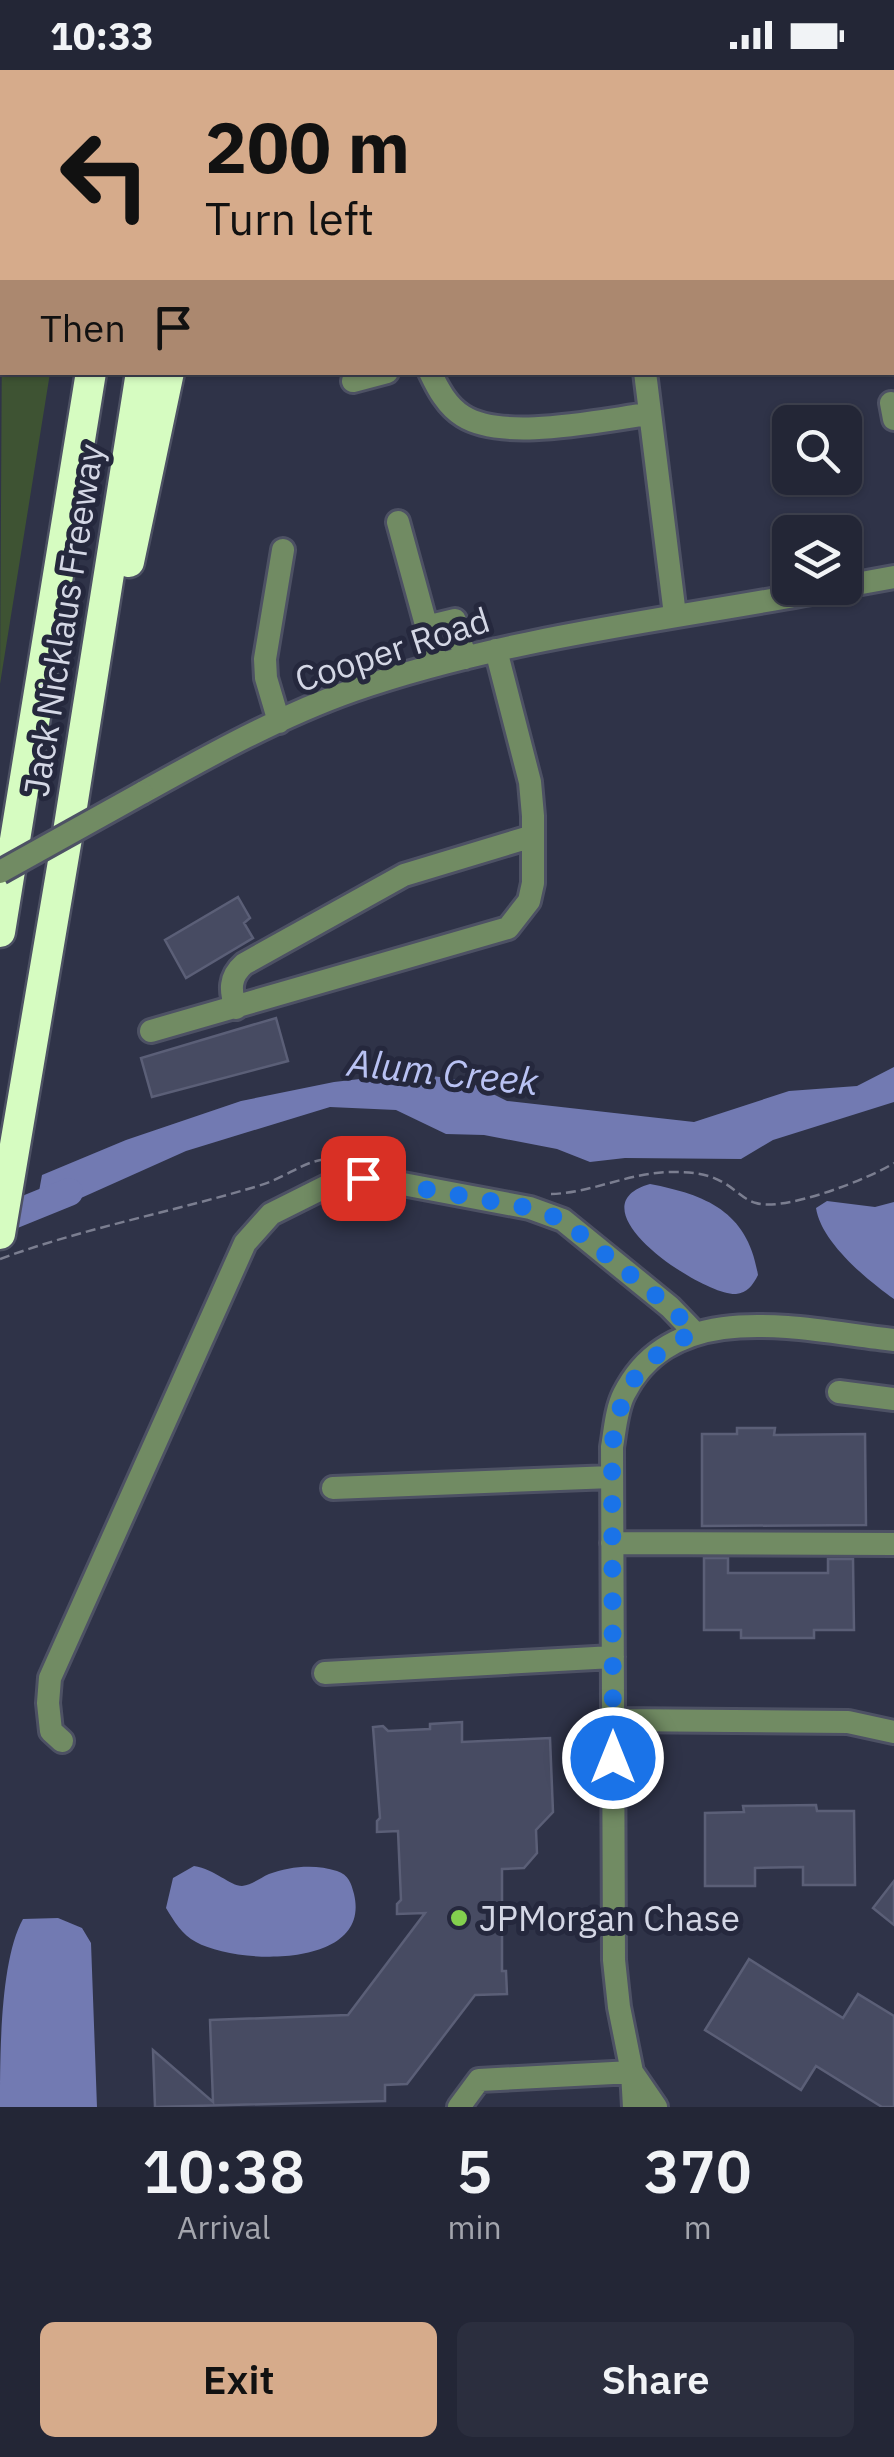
<!DOCTYPE html>
<html lang="en">
<head>
<meta charset="utf-8">
<style>
	:root { --surface:#232636; --page:#2b2e3e; --text:#f1f3f6; --muted:#a3a5ad; --line:#404351; --accent:#d6ab8b }
	body { margin:0; font-family:"IBM Plex Sans",sans-serif; background:var(--page); color:var(--text); height:100vh; display:flex; flex-direction:column; font-size:38px; white-space:nowrap }
	* { box-sizing:border-box; margin:0 }
	p { font-size:32px; color:var(--muted) }
	.icon { flex:none; width:55px; height:55px; fill:none; stroke:currentColor; stroke-width:2; stroke-linecap:round; stroke-linejoin:round }
	.map { position:relative; height:2037px; overflow:hidden }
	.sheet { display:flex; flex-direction:column; background:var(--surface); flex:1 }
	.sheet>* { flex:none }
	.hud { position:absolute; left:0px; top:0px; width:895px; height:305px; box-shadow:0 2px 8px #0004,0 0 0 2px var(--line); background:#d6ab8b; color:#111; overflow:hidden }
	.fabs { position:absolute; left:772px; top:335px; display:grid; gap:20px }
	.fabs a { display:grid; place-items:center; width:90px; height:90px; border-radius:15px; background:var(--surface); box-shadow:0 2px 8px #0004,0 0 0 2px var(--line); font-size:50px }
	.pin { position:absolute; display:grid; place-items:center; width:85px; height:85px; color:#fff; margin:-42px; border-radius:20px; box-shadow:0 5px 15px #0006 }
	.me { position:absolute; width:110px; margin:-55px; rotate:0deg; stroke-linejoin:round; filter:drop-shadow(0 0 8px #0008) }
	.turn { display:flex; align-items:center; gap:35px; height:210px; padding:0 40px; font-size:45px }
	.turn .icon { width:130px; height:130px; stroke-width:2.5 }
	.turn b { display:block; font-size:70px; line-height:85px }
	.then { display:flex; align-items:center; height:95px; padding:0 40px; background:#0003; gap:20px; font-size:38px }
	.eta { display:flex; justify-content:space-evenly; align-items:center; height:170px; text-align:center }
	.eta b { font-size:60px; font-weight:600; line-height:70px }
	.action { display:flex; gap:20px; margin-top:auto; padding:20px 40px }
	.action a { flex:1; height:115px; border-radius:15px; background:var(--accent); color:#111; font-size:40px; font-weight:600; line-height:115px; text-align:center }
	.action a+a { background:var(--page); color:var(--text) }
	.status { display:flex; justify-content:space-between; align-items:center; height:70px; padding:0 50px; background:var(--surface); direction:ltr }
	.status svg { height:28px; fill:currentColor }
	.map>svg:first-child { display:block }
	.built { fill:#363b57 }
	.green { fill:#3e5333 }
	.water { fill:#727ab2 }
	.lines { fill:none; stroke-linecap:round; stroke-linejoin:round }
	.river { stroke:#727ab2; stroke-width:28 }
	.building { fill:#474b62; stroke:#5b5f77; stroke-width:2.5 }
	.minor-casing { stroke:#4d5164; stroke-width:28 }
	.highway-casing { stroke:#4d5164; stroke-width:35 }
	.path { stroke:#7b7e90; stroke-width:2.5; stroke-dasharray:10 5; stroke-linecap:butt }
	.minor { stroke:#718b63; stroke-width:22 }
	.highway { stroke:#d6fcc1; stroke-width:30 }
	.minor-bridge-casing { stroke:#4d5164; stroke-width:28; stroke-linecap:butt }
	.minor-bridge { stroke:#718b63; stroke-width:22 }
	.route { stroke:#1a73e8; stroke-width:18; stroke-dasharray:0 32.4 }
	.poi-dot { fill:#83d04e; stroke:#25283d; stroke-width:4 }
	.labels { text-anchor:middle; dominant-baseline:central; stroke-width:10; stroke-linejoin:round; paint-order:stroke }
	.street-label { font-size:35px; fill:#d4d7e5; stroke:#25283d }
	.poi-label { font-size:35px; fill:#d4d7e5; stroke:#25283d; text-anchor:start }
	.water-label { font-size:38px; font-style:italic; fill:#b9c2f3; stroke:#25283d }
</style>
</head>
<body>
<div class="status"><b>10:33</b><svg viewBox="0 0 49 12"><path d="M0 12V9h3v3zM5 12V6h3v6zM10 12V3h3v9zM15 12V0h3v12zM26 1h20v11H26zM47 4h2v5h-2z"/></svg></div>
<div class="map">
<svg width="894" height="2037" viewBox="0 0 894 2037">
	<rect width="100%" height="100%" fill="#2f3348"/>
	<path class="built" d="M0 0H41L2 2 0 270Z"/>
	<path class="green" d="M2 255V302L50 303 0 614Z"/>
	<path class="water" d="M894 997V1032L773 1070 741 1089 625 1088 590 1092 557 1079 484 1065 446 1064 396 1040 330 1037 186 1081 34 1149 42 1105 126 1070 241 1031 334 1012 412 1003 467 1011 507 1031 694 1052 789 1021 857 1016Z
		M650 1114C707 1125 748 1142 758 1205 753 1215 747 1223 736 1224 703 1226 569 1137 650 1114Z
		M827 1131 875 1137 894 1132V1229C867 1210 821 1172 816 1138Z
		M194 1796C215 1799 230 1816 242 1816 252 1815 260 1808 269 1804 290 1796 316 1794 337 1801 349 1805 351 1813 354 1824 372 1899 237 1895 196 1872 182 1865 174 1851 166 1838L173 1808Z
		M58 1848 82 1858 91 1873 97 2037H0C0 1984 0 1890 23 1849Z"/>
	<g class="lines">
		<path class="river" d="M0 1150 69 1122"/>
	</g>
	<path class="building" d="M238 827 250 848 244 853 253 868 186 908 165 870Z
		M276 948 288 991 152 1027 141 988Z
		M737 1358H775L774 1365 865 1364 866 1455 702 1456V1364H737Z
		M704 1488H728V1503H828V1489H853L854 1560H814V1568H741V1560H704Z
		M462 1652V1672L550 1668 553 1742 536 1760 537 1783 524 1798 502 1799V1901H506L507 1924 475 1925 407 2014 385 2015V2031L155 2037 153 1980 213 2032 210 1950 348 1945 425 1843 397 1844V1834L401 1830 398 1761 377 1762V1751L380 1748 373 1657 383 1656 388 1661 430 1659V1654Z
		M816 1735 817 1741H854L855 1815H803V1797L755 1798V1816H705V1743L744 1742 743 1736Z
		M894 1811V1855L873 1838Z
		M749 1889 843 1948 858 1924 894 1946V2037H882L816 1996 801 2020 705 1960Z"/>
	<g class="lines">
		<defs>
			<path id="minor" d="M573 2V0
				M777 2V0
				M430 302C438 319 447 336 463 346 504 372 601 350 649 344
				M645 302 675 545
				M353 311 387 302
				M891 333 894 349
				M398 452 437 595
				M845 516 894 507
				M426 557 455 550 465 588
				M279 652 266 608 265 589 283 480
				M142 723C210 685 280 646 354 620 511 566 676 549 838 518
				M236 938C230 921 229 907 244 894L404 805 533 766
				M151 961 508 858 529 831 533 813V746L530 712 496 580
				M839 1322 894 1329
				M333 1418 612 1407
				M612 1473 894 1474
				M325 1603 613 1587
				M613 1650 848 1652 894 1662
				M62 1671 51 1661 48 1633 50 1608 245 1173 271 1144 339 1110 371 1108 530 1138 563 1150 670 1237 694 1262
				M632 2002 656 2037
				M459 2037 479 2010 632 2002
				M634 2037 632 2002 619 1937 614 1890 612 1377C615 1360 616 1340 624 1324 674 1224 806 1261 894 1270"/>
			<path id="highway" d="M113 2 114 0
				M138 2 139 0
				M190 2V0
				M224 2V0
				M129 492 169 302
				M0 862 91 302
				M0 1164 68 762 141 302"/>
		</defs>
		<use href="#minor" class="minor-casing"/>
		<use href="#highway" class="highway-casing"/>
		<path class="path" d="M551 1124C592 1123 630 1102 672 1102 691 1102 707 1103 724 1113 735 1119 744 1130 756 1133 784 1142 869 1109 894 1093
			M0 1189C84 1158 172 1142 258 1116 297 1104 306 1084 352 1089"/>
		<use href="#minor" class="minor"/>
		<use href="#highway" class="highway"/>
		<defs>
			<path id="minor-bridge" d="M0 802 142 723"/>
		</defs>
		<use href="#minor-bridge" class="minor-bridge-casing"/>
		<use href="#minor-bridge" class="minor-bridge"/>
	</g>
	<g class="lines">
		<path class="route" d="M363 1108 530 1138 563 1150 670 1237 694 1262C638 1292 622 1313 612 1377L613 1688"/>
	</g>
	<circle class="poi-dot" cx="459" cy="1848" r="10"/>
	<g class="labels">
		<g class="street-label">
			<text transform="translate(63 550) rotate(-81)">Jack Nicklaus Freeway</text>
			<text transform="translate(392 579) rotate(-18)">Cooper Road</text>
		</g>
		<g class="poi-label">
			<text x="479" y="1848">JPMorgan Chase</text>
		</g>
		<g class="water-label">
			<text transform="translate(443 1001) rotate(6)">Alum Creek</text>
		</g>
	</g>
</svg>
<div class="fabs">
<a><svg class="icon" aria-label="search" viewBox="0 0 24 24"><circle cx="10" cy="10" r="6"/><path d="M15 15l6 6"/></svg></a>
<a><svg class="icon" aria-label="layers" viewBox="0 0 24 24"><path d="M12 4l9 5-9 5-9-5zM3 14l9 5 9-5"/></svg></a>
</div>
<div class="pin" style="left:363px;top:1108px;background:#d93025"><svg class="icon" aria-label="arrive" viewBox="0 0 24 24"><path d="M6 21V4h12l-3 4 3 4H6"/></svg></div>
<svg class="me" style="left:613px;top:1688px" viewBox="-20 -20 40 40"><circle r="17" fill="#1a73e8" stroke="#fff" stroke-width="3"/><path d="M0-11L8 9 0 5-8 9z" fill="#fff"/></svg>
<div class="hud">
<div class="turn"><svg class="icon" aria-label="left" viewBox="0 0 24 24"><path d="M17 20v-9H6M10 6l-5 5 5 5"/></svg><div><b>200 m</b>Turn left</div></div>
<div class="then">Then<svg class="icon" aria-label="arrive" viewBox="0 0 24 24"><path d="M6 21V4h12l-3 4 3 4H6"/></svg></div>
</div>
</div>
<section class="sheet">
<div class="eta">
<div><b>10:38</b><p>Arrival</p></div>
<div><b>5</b><p>min</p></div>
<div><b>370</b><p>m</p></div>
</div>
<div class="action"><a>Exit</a><a>Share</a></div>
</section>
</body>
</html>
